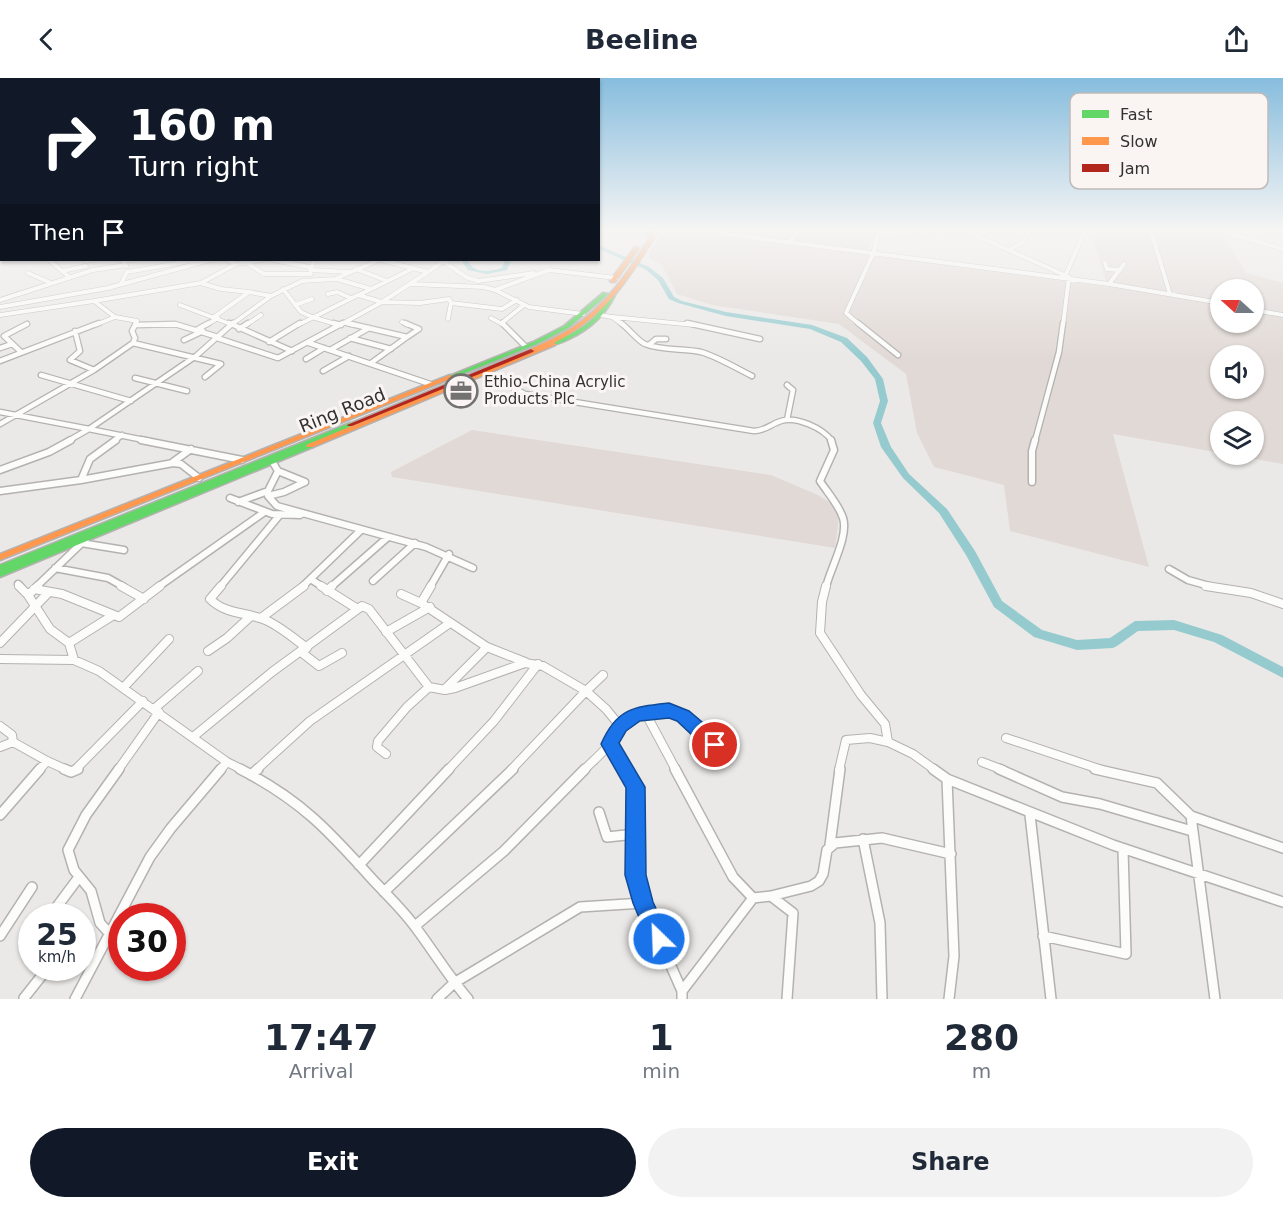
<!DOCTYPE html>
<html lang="en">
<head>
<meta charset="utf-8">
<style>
	:root { --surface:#fff; --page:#f2f2f3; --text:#1f2937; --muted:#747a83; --accent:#111827 }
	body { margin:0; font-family:"DejaVu Sans",sans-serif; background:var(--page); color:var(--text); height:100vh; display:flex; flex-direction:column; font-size:22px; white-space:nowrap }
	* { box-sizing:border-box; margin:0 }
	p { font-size:20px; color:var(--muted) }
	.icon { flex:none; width:33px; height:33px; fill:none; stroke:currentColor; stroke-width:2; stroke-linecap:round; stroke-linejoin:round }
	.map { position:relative; height:921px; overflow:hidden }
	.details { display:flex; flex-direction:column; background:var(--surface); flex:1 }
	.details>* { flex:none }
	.hud { position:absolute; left:0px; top:0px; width:600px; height:183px; box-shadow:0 2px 4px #0004; background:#111827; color:#fff; overflow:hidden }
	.needle { width:39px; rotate:291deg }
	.tools { position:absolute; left:1210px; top:201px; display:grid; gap:12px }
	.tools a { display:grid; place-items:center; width:54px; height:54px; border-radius:50%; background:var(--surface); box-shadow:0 2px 4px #0004; font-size:30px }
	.speed { position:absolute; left:18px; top:825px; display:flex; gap:12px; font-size:30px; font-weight:700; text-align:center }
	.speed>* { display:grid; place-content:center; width:78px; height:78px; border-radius:50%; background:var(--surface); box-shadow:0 2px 4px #0004; line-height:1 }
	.speed small { font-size:15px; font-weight:400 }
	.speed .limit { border:9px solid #d22; background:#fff; color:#111 }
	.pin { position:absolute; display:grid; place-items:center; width:51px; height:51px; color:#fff; margin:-26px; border:3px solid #fff; border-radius:50%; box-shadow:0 2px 6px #0007 }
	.me { position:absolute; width:66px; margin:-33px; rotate:336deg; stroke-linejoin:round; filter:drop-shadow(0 0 4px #0008) }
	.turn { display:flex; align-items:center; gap:21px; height:126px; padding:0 30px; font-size:27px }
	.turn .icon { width:78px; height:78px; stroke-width:2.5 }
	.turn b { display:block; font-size:42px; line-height:51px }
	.then { display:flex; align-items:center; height:57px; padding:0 30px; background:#0003; gap:12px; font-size:22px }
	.eta { display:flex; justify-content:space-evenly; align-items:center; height:102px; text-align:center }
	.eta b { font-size:36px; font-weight:600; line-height:42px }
	.action { display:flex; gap:12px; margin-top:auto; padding:12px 30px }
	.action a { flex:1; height:69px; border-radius:36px; background:var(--accent); color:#fff; font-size:24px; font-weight:600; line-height:69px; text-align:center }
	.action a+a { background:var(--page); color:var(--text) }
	header { display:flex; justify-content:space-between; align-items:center; height:78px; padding:0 30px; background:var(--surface); font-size:27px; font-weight:600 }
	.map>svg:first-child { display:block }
	.built { fill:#e1d9d5; fill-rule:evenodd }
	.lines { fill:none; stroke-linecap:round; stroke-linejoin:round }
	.river { fill:#95cbcf; fill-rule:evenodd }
	.street-far4-casing { stroke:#b4b2b1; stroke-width:5 }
	.street-far3-casing { stroke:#b4b2b1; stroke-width:7 }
	.street-far2-casing { stroke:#b4b2b1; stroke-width:9 }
	.street-far1-casing { stroke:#b4b2b1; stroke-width:10 }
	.street-casing { stroke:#b4b2b1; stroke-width:12 }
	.fast-casing { stroke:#b4b2b1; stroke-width:3 }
	.slow-casing { stroke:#b4b2b1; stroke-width:3 }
	.jam-casing { stroke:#b4b2b1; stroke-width:3 }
	.street-far4 { stroke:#fcfcfb; stroke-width:4 }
	.street-far3 { stroke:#fcfcfb; stroke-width:4.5 }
	.street-far2 { stroke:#fcfcfb; stroke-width:6 }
	.street-far1 { stroke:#fcfcfb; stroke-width:8 }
	.street { stroke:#fcfcfb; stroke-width:9 }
	.fast { fill:#63d668; fill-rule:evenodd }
	.slow { fill:#ff974d; fill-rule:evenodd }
	.jam { fill:#b3261e; fill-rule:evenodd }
	.route { fill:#1a73e8; stroke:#114b97; stroke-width:1.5 }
	.labels { text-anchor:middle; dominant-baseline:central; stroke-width:6; stroke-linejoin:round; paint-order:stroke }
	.far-poi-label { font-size:15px; fill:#333231; stroke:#faf5f3; text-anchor:start }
	.street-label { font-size:18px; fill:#333231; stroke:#faf5f3 }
	.key { fill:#faf5f3; stroke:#bebab9; stroke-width:1.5 }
	.key-label { font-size:16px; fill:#333231 }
</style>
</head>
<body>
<header><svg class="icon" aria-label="back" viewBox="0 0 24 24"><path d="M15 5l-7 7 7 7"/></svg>Beeline<svg class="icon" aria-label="share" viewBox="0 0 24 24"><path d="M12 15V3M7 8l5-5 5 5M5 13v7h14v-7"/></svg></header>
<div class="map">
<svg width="1283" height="921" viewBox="0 0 1283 921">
	<rect width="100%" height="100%" fill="#ebe9e7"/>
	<path class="built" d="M664 153H877L867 176 1108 209 1091 157 1068 153 1221 154 1246 195 1283 205V386L1231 377 1254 376V344H1221V375L1113 356 1149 489 1010 453 1004 407 934 389 917 355 906 296 839 246 712 227 677 216 662 187 649 180V174ZM1221 212H1254V244H1221ZM1221 278H1254V310H1221Z
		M472 352 771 397 818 417 840 431 835 470 392 399 391 394Z"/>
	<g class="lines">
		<path class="river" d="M598 167 649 189 663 200 674 219 682 223 726 234 812 247 847 260 867 279 883 301 888 323 881 345 891 369 909 396 947 431 975 473 1002 523 1042 552 1077 562 1110 560 1135 543 1174 542 1222 557 1283 589V600L1214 564 1174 552 1138 553 1117 568 1113 570 1077 572 1034 559 994 529 966 477 939 435 903 400 881 369 873 345 880 323 875 301 861 283 841 264 810 251 726 238 678 225 669 221 658 202 645 191 598 171Z
			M461 182H467C474 196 489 194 502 190L505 182H511L507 192 487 196 468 192Z"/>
		<defs>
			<path id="street-far4" d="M703 153 1109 206 1221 225
				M925 153 927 158
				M966 153 1069 199 1063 247
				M1151 153 1170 216
				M1221 153 1283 171
				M896 156 907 157 910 153
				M938 160 942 153
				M789 164 798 153
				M1010 171 1022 165 1030 153
				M49 182 68 198
				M227 182 236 186 201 205 221 211 249 214
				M272 182 310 189
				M315 182 310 192 349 194
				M86 183 92 182
				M443 183 466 199 478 203 534 195
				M247 185 264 196H311
				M1105 185 1107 191 1120 192
				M236 186 262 182
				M126 188 123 183 132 182
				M356 191 387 203
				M62 193 86 188
				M428 194 445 182
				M28 195 51 205
				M1066 196 1085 153
				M337 201 371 211
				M121 206 127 194 196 182
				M411 206 484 209 495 212 549 192 616 200
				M1109 206 1124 186
				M283 211 301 234 312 239 339 247
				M495 212 529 229 583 236
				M328 216 337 214 351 220
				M359 217 414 190
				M0 222 93 192 126 187
				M451 225 502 231 517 222
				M180 227 233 247
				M295 227 312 221
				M0 229 108 210 210 182
				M1254 232 1283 237
				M0 237 94 223
				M600 237 612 239 623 247
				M115 239 94 223 201 205
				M214 239 249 214 271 218
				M613 239 694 247
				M491 240 504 247
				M402 244 408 247
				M503 244 524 227
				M347 245 354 247
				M95 247 115 239 137 243 135 247
				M153 247H177
				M206 247 218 240
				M231 247 271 218 302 203 335 201 379 182
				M246 247 261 237
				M298 247 358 217 382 224 428 194 381 182
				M340 247 382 224 420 225 449 221 451 225 448 241
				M860 247 846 235 873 176 878 156H898"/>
			<path id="street-far3" d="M229 245 292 273
				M333 245 341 247
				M347 245 407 259 371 285
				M405 245 419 251 407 259
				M502 245 525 268
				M621 245C629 251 639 264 645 266 663 273 684 270 701 274 718 279 736 290 752 298
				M687 245 760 261
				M858 245 898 277
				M137 247 175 246 218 259
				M198 251 209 245
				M239 251 248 245
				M75 253 80 273 70 282 94 292
				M217 260 278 280 343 245
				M350 260 391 271
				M184 262 203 253
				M269 264 300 245
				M133 265 221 286 205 299
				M309 265 430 306
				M649 267 656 261H666
				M0 270 12 266
				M330 272 369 250
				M21 274 4 258 27 246
				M306 281 324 270
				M0 283 99 245
				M323 293 349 278
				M486 295 525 316 754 353C765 353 771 346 781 343 796 338 823 350 832 363
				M41 297 131 323
				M135 300 187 313
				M787 307 793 312 787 342
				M0 334 89 351 196 278 233 245
				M0 346 94 292 133 265 135 260 132 253 136 245
				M68 363 89 351 149 363
				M114 363 122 357
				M1035 363 1059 274 1063 245"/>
			<path id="street-far2" d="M141 362 242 382
				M272 383 278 393 268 413V418L277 428 426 469 473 490
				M173 384 191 371
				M0 392 49 374 71 362
				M278 393 305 404
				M81 402 90 381 116 362
				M1032 404V373L1035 362
				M0 413 81 402 173 385 181 386 199 400
				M268 418 284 414 305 404
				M230 420 272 436 300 437
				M238 424 268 413
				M81 465 124 472
				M55 490 108 500 124 509
				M1169 491 1188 502 1213 509
				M312 502 323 509
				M373 503 415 465
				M18 506 21 509
				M36 509 86 461
				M158 509 263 435
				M220 509 278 439
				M302 509 360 453
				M331 509 388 459
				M430 509 449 476
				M826 509C830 491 849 458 843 440 839 427 827 414 820 403L834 372 831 362"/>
			<path id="street-far1" d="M19 508 28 517
				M38 508 28 517 50 551 69 565 74 582
				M121 508 144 521
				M221 508 210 521C225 536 244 534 263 541 279 547 293 560 307 570
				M321 508 356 530
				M431 508 421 525 487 569 525 584
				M826 508 822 524 820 555 861 617 885 646 888 664 913 676 935 692
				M1206 508 1251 515 1283 526
				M34 511 62 516 119 539 160 508
				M327 513 332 508
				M401 516 421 525
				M261 540 304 508
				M386 554 430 529
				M0 565 49 514
				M69 565 112 538
				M208 573 227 560 251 538
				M301 574 319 588 342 575
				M0 581 74 582 99 593 227 684 243 692
				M124 609 169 561
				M445 611 487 569
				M154 631 198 593
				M0 648 12 657 13 664 47 683
				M193 659 272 594 362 528 369 531 429 609 445 612 455 610 525 585 543 588 586 613 603 597
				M1006 660 1102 692
				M610 666 626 692
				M0 669 13 664
				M386 676 377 669 378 663 407 629 429 609
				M982 684 1003 692
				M39 692 47 683 67 692
				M75 692 143 623
				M118 692 159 634
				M220 692 227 684
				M256 692 310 643 450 545
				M448 692 494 643 538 586
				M511 692 586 613 606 631 620 648
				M584 692C592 684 600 677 608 668 620 654 624 635 646 636
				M676 692 646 636C653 635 662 631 669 632 693 634 713 664 727 680
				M839 692 846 662 870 660 888 664"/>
			<path id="street" d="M64 691 71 694 78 691
				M240 691C301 722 329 753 373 802 388 818 404 833 416 850 434 874 449 899 468 921
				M625 691 636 709V797L643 825 682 913
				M675 691 733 799 753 820 682 913V921
				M933 691 947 701
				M999 691 1062 719 1100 726 1192 753
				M1095 691 1157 705 1191 738
				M251 697 258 691
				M599 734 607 759 636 756
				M0 737 40 691
				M1030 737 1051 921
				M863 761 880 845 882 921
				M830 767 840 691
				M359 787 449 691
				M384 814 513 691
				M771 818 811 808 819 803 823 796 827 772 835 765 882 760 951 776
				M753 820 771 818 793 835 787 921
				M50 838 79 799
				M415 848 504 773 585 691
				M109 855 100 845 91 813 74 792 68 772 86 737 119 691
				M0 858 32 809
				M1043 858 1126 876 1123 772
				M24 920 43 896V890
				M75 921 150 779 171 750 221 691
				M437 921 454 905 580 829 643 825
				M949 921 954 878 947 701 1113 767 1283 824
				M1215 921 1191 738 1283 770"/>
			<path id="fast" d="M646 153H650V158H646Z
				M603 215 608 216 568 250 537 266 452 300H448L447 299 533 264 564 248Z
				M610 216 615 217C605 238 590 251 569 261 563 264 557 267 551 267V265C579 253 596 244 610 216Z
				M350 345 352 346V348L312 365 314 367 313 369 0 499V487Z"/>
			<path id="slow" d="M654 153H658C629 201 606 238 554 265L556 266 555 267 313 369H307L306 367 529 274V272C543 265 557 259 570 251 608 227 631 190 654 153Z
				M635 169 639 170 615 204H611L610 203Z
				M450 297 453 299 452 300 0 482V476Z"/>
			<path id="jam" d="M531 271 534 273 533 274 352 348H348L347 347Z"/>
		</defs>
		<use href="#street-far4" class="street-far4-casing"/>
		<use href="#street-far3" class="street-far3-casing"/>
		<use href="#street-far2" class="street-far2-casing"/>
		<use href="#street-far1" class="street-far1-casing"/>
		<use href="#street" class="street-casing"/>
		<use href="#fast" class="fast-casing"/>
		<use href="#slow" class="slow-casing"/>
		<use href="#jam" class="jam-casing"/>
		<use href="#street-far4" class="street-far4"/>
		<use href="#street-far3" class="street-far3"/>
		<use href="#street-far2" class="street-far2"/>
		<use href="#street-far1" class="street-far1"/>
		<use href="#street" class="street"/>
		<use href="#fast" class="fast"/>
		<use href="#slow" class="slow"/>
		<use href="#jam" class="jam"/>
	</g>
	<linearGradient id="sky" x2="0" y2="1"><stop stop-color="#87bdde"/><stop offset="0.54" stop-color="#f6f5f4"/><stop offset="1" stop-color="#f6f5f4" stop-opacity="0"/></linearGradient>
	<rect width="1283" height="282" fill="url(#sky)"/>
	<path class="route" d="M669 625 689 633 722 661 724 667 722 673 715 675 709 673 677 643 669 640 640 643 626 653 619 665 645 709 646 797 653 824 670 861 667 868 659 871 651 868 633 825 625 797 626 710 601 666C617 630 633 629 669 625Z"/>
	<defs>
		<symbol id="office-ring" viewBox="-11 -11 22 22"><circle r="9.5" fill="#faf5f3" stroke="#737271" stroke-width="1.5"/><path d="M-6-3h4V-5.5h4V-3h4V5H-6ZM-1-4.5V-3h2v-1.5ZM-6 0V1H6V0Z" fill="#737271"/></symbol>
	</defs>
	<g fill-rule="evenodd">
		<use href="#office-ring" x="442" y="294" width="38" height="38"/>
	</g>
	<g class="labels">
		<g class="far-poi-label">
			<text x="484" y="304">Ethio-China Acrylic<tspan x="484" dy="17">Products Plc</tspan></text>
		</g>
		<g class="street-label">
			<text transform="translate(342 332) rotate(-22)">Ring Road</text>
		</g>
	</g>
	<rect x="1070" y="15" width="198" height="96" rx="9" class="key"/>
	<rect x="1082" y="32" width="27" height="8" fill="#63d668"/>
	<rect x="1082" y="59" width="27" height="8" fill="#ff974d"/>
	<rect x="1082" y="86" width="27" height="8" fill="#b3261e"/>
	<g class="key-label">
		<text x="1120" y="42">Fast</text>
		<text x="1120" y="69">Slow</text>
		<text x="1120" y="96">Jam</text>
	</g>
</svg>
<div class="tools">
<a><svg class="needle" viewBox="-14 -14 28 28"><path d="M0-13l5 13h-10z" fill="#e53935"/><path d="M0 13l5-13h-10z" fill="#747a83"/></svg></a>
<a><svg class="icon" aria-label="sound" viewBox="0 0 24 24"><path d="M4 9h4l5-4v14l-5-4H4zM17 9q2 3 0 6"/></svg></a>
<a><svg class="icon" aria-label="layers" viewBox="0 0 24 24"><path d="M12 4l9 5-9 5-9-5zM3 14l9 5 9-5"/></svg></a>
</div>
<div class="speed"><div>25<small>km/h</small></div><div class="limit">30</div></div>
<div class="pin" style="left:715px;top:667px;background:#d93025"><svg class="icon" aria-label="arrive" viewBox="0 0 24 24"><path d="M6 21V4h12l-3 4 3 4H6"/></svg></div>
<svg class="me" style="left:659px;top:861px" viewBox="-20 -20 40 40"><circle r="17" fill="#1a73e8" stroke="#fff" stroke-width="3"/><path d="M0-11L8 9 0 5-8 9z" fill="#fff"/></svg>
<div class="hud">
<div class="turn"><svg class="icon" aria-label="right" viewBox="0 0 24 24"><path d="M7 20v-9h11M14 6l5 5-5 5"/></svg><div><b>160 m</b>Turn right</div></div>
<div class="then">Then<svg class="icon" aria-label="arrive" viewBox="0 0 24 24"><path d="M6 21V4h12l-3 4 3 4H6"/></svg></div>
</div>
</div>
<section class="details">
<div class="eta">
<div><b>17:47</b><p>Arrival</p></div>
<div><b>1</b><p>min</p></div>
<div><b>280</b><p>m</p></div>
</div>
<div class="action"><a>Exit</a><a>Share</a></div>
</section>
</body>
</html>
